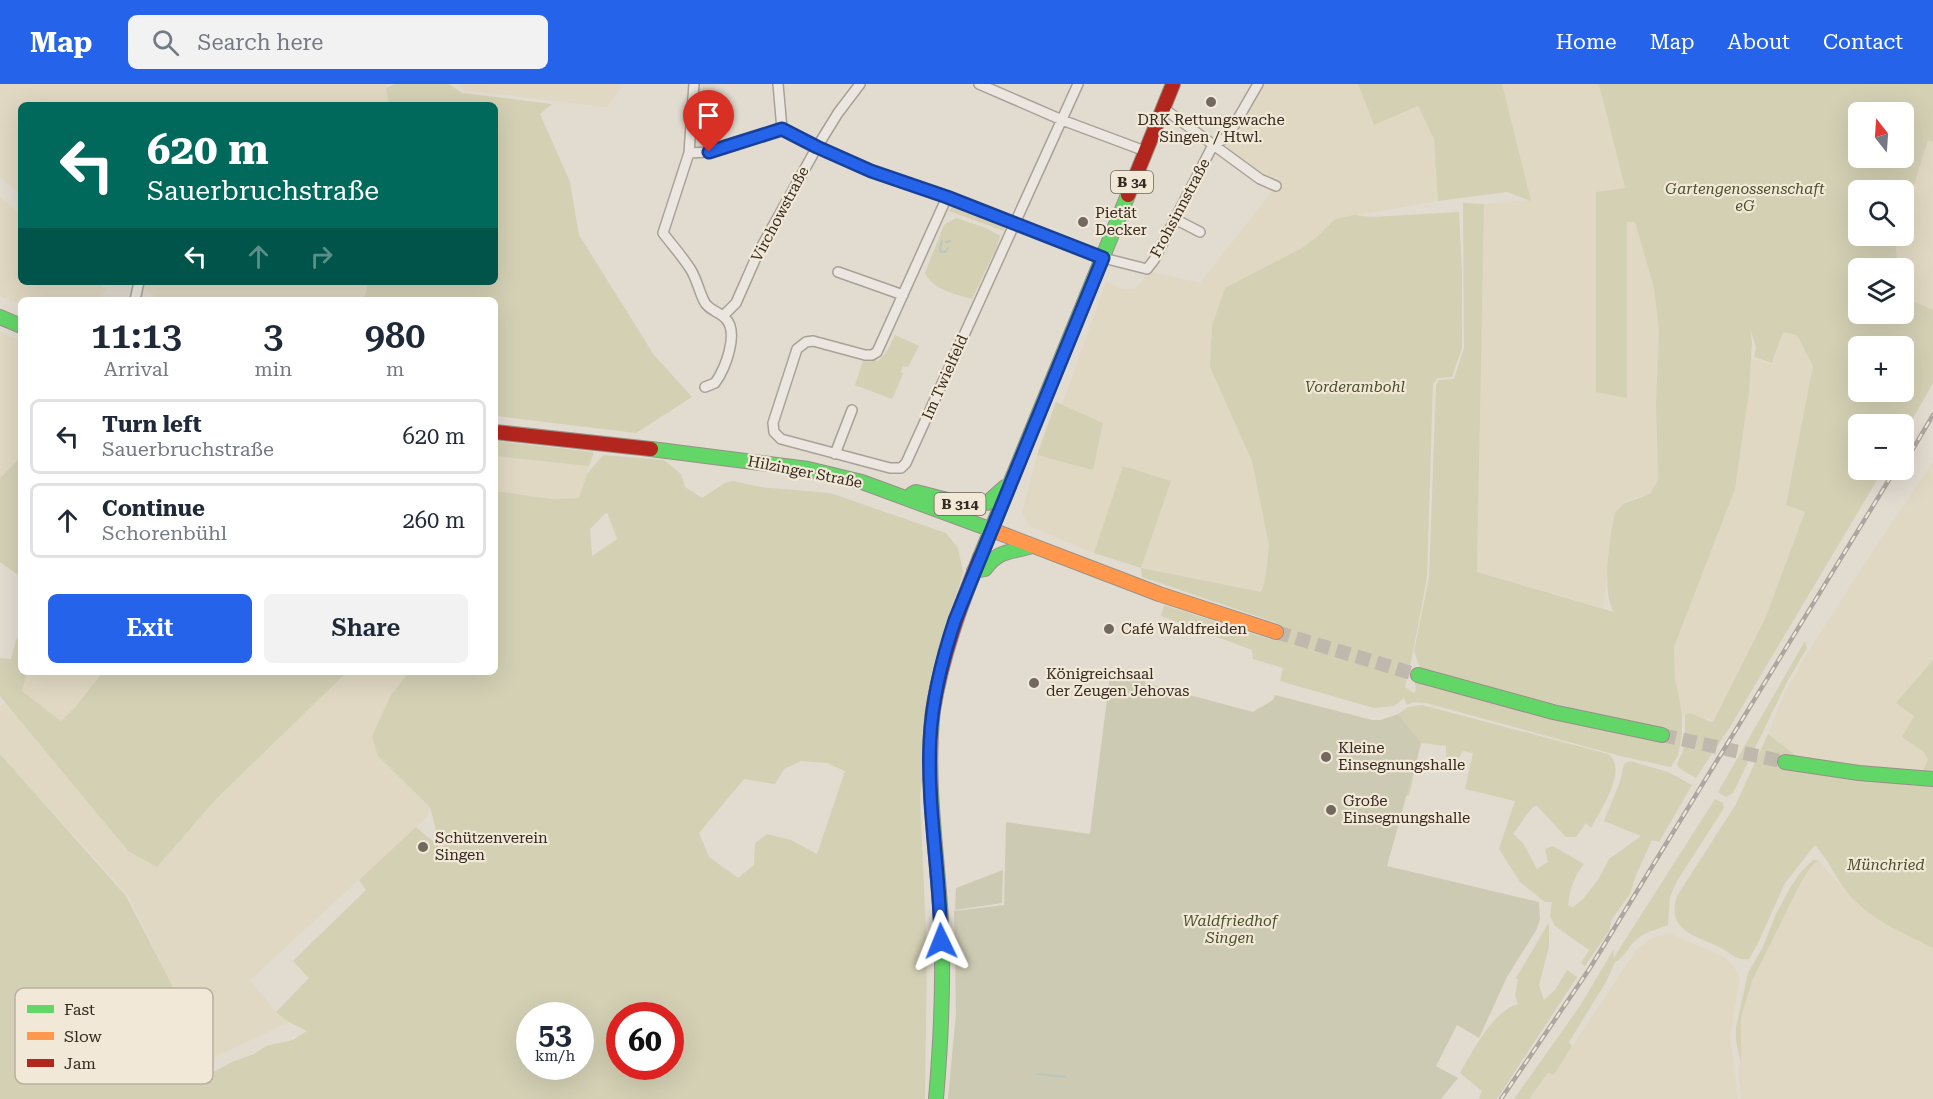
<!DOCTYPE html>
<html lang="en">
<head>
<meta charset="utf-8">
<style>
	:root { --surface:#fff; --page:#f2f2f3; --text:#1f2937; --muted:#747a83; --line:#e0e1e3; --accent:#2563eb }
	body { margin:0; font-family:"Roboto Serif",serif; background:var(--page); color:var(--text); height:100vh; display:flex; flex-direction:column; font-size:22px; white-space:nowrap }
	* { box-sizing:border-box; margin:0 }
	p { font-size:20px; color:var(--muted) }
	.icon { flex:none; width:33px; height:33px; fill:none; stroke:currentColor; stroke-width:2; stroke-linecap:round; stroke-linejoin:round }
	.map { position:relative; flex:1; overflow:hidden }
	.side { position:absolute; left:18px; top:213px; width:480px; height:378px; display:flex; flex-direction:column; background:var(--surface); border-radius:9px; box-shadow:0 6px 24px #0002 }
	.side>* { flex:none }
	.top-card { position:absolute; left:18px; top:18px; width:480px; height:183px; border-radius:9px; box-shadow:0 6px 24px #0002; background:#00695c; color:#fff; overflow:hidden }
	.needle { width:39px; rotate:343deg }
	.tools { position:absolute; left:1848px; top:18px; display:grid; gap:12px }
	.tools a { display:grid; place-items:center; width:66px; height:66px; border-radius:9px; background:var(--surface); box-shadow:0 6px 24px #0002; font-size:30px }
	.speed { position:absolute; left:516px; top:918px; display:flex; gap:12px; font-size:30px; font-weight:700; text-align:center }
	.speed>* { display:grid; place-content:center; width:78px; height:78px; border-radius:50%; background:var(--surface); box-shadow:0 6px 24px #0002; line-height:1 }
	.speed small { font-size:15px; font-weight:400 }
	.speed .limit { border:9px solid #d22; background:#fff; color:#111 }
	.pin { position:absolute; display:grid; place-items:center; width:51px; height:51px; color:#fff; margin:-62px -26px; border-radius:50% 50% 50% 0; rotate:-45deg; box-shadow:0 0 6px #0007 }
	.pin .icon { rotate:45deg }
	.me { position:absolute; width:66px; margin:-33px; rotate:358deg; stroke-linejoin:round; filter:drop-shadow(0 0 4px #0008) }
	.turn { display:flex; align-items:center; gap:21px; height:126px; padding:0 30px; font-size:27px }
	.turn .icon { width:78px; height:78px; stroke-width:2.5 }
	.turn b { display:block; font-size:42px; line-height:51px }
	.lanes { display:flex; align-items:center; height:57px; padding:0 30px; background:#0003; justify-content:center; gap:30px; direction:ltr }
	.lanes .off { opacity:.35 }
	.eta { display:flex; justify-content:space-evenly; align-items:center; height:102px; text-align:center }
	.eta b { font-size:36px; font-weight:600; line-height:42px }
	.button { display:flex; gap:12px; margin-top:auto; padding:12px 30px }
	.button a { flex:1; height:69px; border-radius:9px; background:var(--accent); color:#fff; font-size:24px; font-weight:600; line-height:69px; text-align:center }
	.button a+a { background:var(--page); color:var(--text) }
	ul { padding:0; list-style:none }
	li { display:flex; align-items:center; gap:18px; height:75px; margin:0 12px 9px; padding:0 18px; border:3px solid var(--line); border-radius:9px }
	li div { flex:1 }
	li b { display:block; font-size:22px }
	li em { font-style:normal }
	header { display:flex; align-items:center; gap:36px; box-sizing:border-box; height:84px; padding:0 30px; background:var(--accent); color:#fff }
	header strong { font-size:28px }
	nav { display:flex; gap:33px; margin-inline-start:auto; font-size:21px }
	.search { width:420px; height:54px; background:var(--page); display:flex; align-items:center; gap:15px; box-sizing:border-box; padding:0 21px; border-radius:9px; color:var(--muted); font-size:22px }
	.map>svg:first-child { display:block }
	.farmland { fill:#e0d8c2 }
	.green { fill:#d3d0b4; fill-rule:evenodd }
	.cemetery { fill:#cdcab3 }
	.lines { fill:none; stroke-linecap:round; stroke-linejoin:round }
	.stream { stroke:#b9c7be; stroke-width:2 }
	.secondary-tunnel { stroke:#c0b8ad; stroke-width:14; stroke-dasharray:14 7; stroke-linecap:butt }
	.street-casing { stroke:#a8a198; stroke-width:12 }
	.fast-casing { stroke:#979088; stroke-width:16 }
	.slow-casing { stroke:#979088; stroke-width:16 }
	.jam-casing { stroke:#979088; stroke-width:16 }
	.street { stroke:#ebe7e0; stroke-width:9 }
	.fast { stroke:#63d668; stroke-width:14 }
	.slow { stroke:#ff974d; stroke-width:14 }
	.jam { stroke:#b3261e; stroke-width:14 }
	.rail-casing { stroke:#aba6a0; stroke-width:4.5 }
	.rail { stroke:#f2e8d7; stroke-width:2; stroke-dasharray:7; stroke-linecap:butt }
	.route-casing { stroke:#184099; stroke-width:15 }
	.route { stroke:#2563eb; stroke-width:10 }
	.poi-dot { fill:#72685e; stroke:#f2e8d7; stroke-width:2 }
	.labels { text-anchor:middle; dominant-baseline:central; stroke-width:4.5; stroke-linejoin:round; paint-order:stroke }
	.shield { fill:#f2e8d7; stroke:#6e6358; stroke-width:1.5 }
	.shield-label { font-size:14px; font-weight:bold; fill:#362a21 }
	.poi-label { font-size:15px; fill:#362a21; stroke:#f2e8d7; text-anchor:start }
	.park-label { font-size:15px; font-style:italic; fill:#4a502a; stroke:#f2e8d7 }
	.street-label { font-size:15px; fill:#362a21; stroke:#f2e8d7 }
	.key { fill:#f2e8d7; stroke:#baafa0; stroke-width:1.5 }
	.key-label { font-size:16px; fill:#362a21 }
</style>
</head>
<body>
<header>
<strong>Map</strong>
<div class="search"><svg class="icon" aria-label="search" viewBox="0 0 24 24"><circle cx="10" cy="10" r="6"/><path d="M15 15l6 6"/></svg>Search here</div>
<nav><a>Home</a><a>Map</a><a>About</a><a>Contact</a></nav>
</header>
<div class="map">
<svg width="1933" height="1015" viewBox="0 0 1933 1015">
	<rect width="100%" height="100%" fill="#e2dbd0"/>
	<path class="farmland" d="M0 0H387L389 21H21V111L0 93Z
		M456 0H621L619 7 607 23 465 6Z
		M1263 0H1358L1374 41 1418 22 1434 55 1438 117 1335 135 1317 153 1302 164 1225 204 1212 242 1210 283 1252 377 1269 461 1265 497 1261 508 1141 484 1171 397 1123 382 1094 469 1029 442 1022 429 1037 371 1093 386 1103 339 1062 321 1106 198 1123 205H1134L1143 197 1146 187 1200 199 1276 102 1279 94 1276 92 1272 97 1255 87 1230 69 1226 61Z
		M1502 0H1599L1625 105 1596 108V307L1627 314V137L1635 138 1654 204 1659 247 1656 317 1658 396 1650 410 1630 416 1618 424 1613 442 1603 524 1477 488 1484 120 1531 116Z
		M1928 56 1933 58V226L1904 213V184H1899L1896 167 1897 152H1904V133Z
		M0 113 21 131V198H97L106 206 99 216H21V220L0 212Z
		M134 198H366L367 204 364 216H161Z
		M1783 247 1797 251 1813 282 1786 421 1805 428 1765 535 1714 636 1682 630 1675 594 1674 563 1735 405 1749 308 1751 274 1773 281Z
		M0 248 21 257V373L0 394Z
		M495 372 589 382 579 414 552 415 495 407Z
		M1933 378V576L1896 619 1915 632 1902 653 1923 667 1928 677 1921 691 1799 674 1768 650 1783 612 1806 571 1869 473Z
		M27 588H103L76 622 61 637 22 607Z
		M347 588H409L391 611 378 672 430 723 428 732 250 896 276 928 289 938 193 983 173 903 128 811 0 670V622L7 618 128 767 157 783 217 714Z
		M1818 776 1859 821 1892 843 1933 864V1015H1741L1738 983 1741 979V934L1752 897 1801 798 1810 784Z
		M1671 850 1724 873 1733 882 1740 893 1730 953 1738 1015H1529L1549 989 1554 990 1636 866 1650 855 1661 851Z"/>
	<path class="green" d="M395 0H449L462 9 552 20 540 30 570 98 579 151 654 271 692 313 636 349 495 332V216H364L367 204 366 198H495V21H389L386 4Z
		M1358 0H1502L1531 117 1507 108 1438 117 1434 55 1418 22 1374 41Z
		M1599 0H1933V58L1928 56 1904 133V106H1858V152H1897L1896 167 1899 184H1858V230H1904V213L1933 226V299L1904 350V340H1858V386H1883L1730 643 1696 694 1679 684 1677 680 1683 667 1685 653V631L1690 629 1711 638 1714 636 1765 535 1805 428 1786 421 1813 282 1797 251 1783 248 1772 279 1754 273 1756 264 1750 243 1752 259 1749 308 1735 405 1674 563 1675 594 1682 630V650L1678 671 1671 683 1620 672 1426 619 1413 618 1407 621 1404 614 1394 622 1374 624 1280 597 1283 584 1253 575 1252 566 1161 532 1164 521 1273 556 1277 539 1142 493 1141 484 1094 469 1123 382 1171 397 1141 484 1261 508 1265 497 1269 461 1252 377 1210 283 1212 242 1225 204 1302 164 1317 153 1335 135 1354 131 1372 133 1459 128 1462 189V264L1452 293 1438 294 1433 300 1427 494 1412 573 1405 603 1414 609 1416 607 1415 597 1518 624 1517 626 1660 658 1664 644C1582 626 1500 609 1420 584L1414 567 1429 494 1436 301 1439 296 1454 295 1464 264 1463 119 1484 120 1477 488 1614 528C1601 508 1610 453 1615 429L1623 420 1650 410 1658 396 1656 317 1659 247 1654 204 1635 138H1627V314L1596 308V108L1625 104ZM1858 28H1904V74H1858ZM1858 262H1904V308H1858Z
		M957 121 1000 136 1005 143 1004 147 949 127 952 123Z
		M956 134 986 144 1000 152 997 163 972 215C955 210 933 206 925 189L944 141Z
		M895 251 919 262 908 283 903 282 901 288 903 290 892 315 855 301 864 274 878 277 887 267Z
		M1056 318 1103 339 1093 386 1037 371Z
		M495 357 594 368 589 382 495 372Z
		M603 371 664 376 681 390 685 403 702 414 725 399 733 397 760 403 830 409 946 449 958 464 963 488 944 554 931 616 920 714 927 869 925 1015H0V670L126 812 173 903 197 997 232 978 254 970 266 962 293 956 307 947 289 938 276 928 309 894 293 877 366 806 359 796 416 743 441 764 449 757 436 746 430 723 378 672 372 652 391 611 409 588H495V407L552 415 579 414 587 390ZM607 428 617 455 592 472 590 445ZM801 677 827 679 845 687 817 770 791 756 767 750 755 759 754 781 738 794 709 773 699 749 744 695 775 700 784 685ZM530 932H580V982H530ZM620 932H670V982H620Z
		M21 373V501L17 490 0 478V394Z
		M21 549V588H27L22 607 61 637 76 622 103 588H347L217 714 157 783 128 767 0 612V574L11 575 16 556Z
		M1805 557 1807 564 1788 596 1733 709 1726 713 1718 708Z
		M1933 576V864C1904 849 1867 834 1847 808 1835 793 1828 775 1815 761L1785 799 1758 859 1749 875C1736 877 1730 868 1719 863 1695 851 1666 847 1677 812L1736 720 1768 650 1799 674 1915 702 1928 676 1923 667 1902 653 1914 632 1896 619Z
		M1422 621 1608 670C1629 686 1600 726 1591 744L1586 739 1576 753H1566L1536 721C1526 728 1522 740 1513 750L1523 759 1537 785 1548 778 1545 765 1553 762 1584 780C1574 793 1570 804 1568 821L1573 823 1583 815 1598 796 1609 775 1641 752 1604 737 1620 698 1624 680 1630 677 1668 688 1692 701 1659 758 1652 756 1636 791 1630 810 1612 835 1609 847 1585 882 1581 879 1589 866 1555 842 1550 832 1552 818H1545L1520 798 1499 765 1515 717 1465 705 1473 669 1463 667 1456 678 1446 684V662L1421 659 1409 712 1390 707 1405 639 1398 630 1408 623Z
		M1715 715 1723 719 1724 724 1677 797 1670 813 1668 841C1657 845 1645 848 1636 856 1628 863 1624 874 1615 878L1606 898 1569 958 1572 962 1554 991 1548 989 1529 1015H1514L1580 922 1614 865 1613 875Z
		M1813 776H1818L1810 784 1801 798 1752 897 1741 934V979L1736 957V943L1748 889 1763 863 1775 832 1790 804 1800 789Z
		M1549 838V863L1539 901 1544 916 1555 906 1567 886 1577 893 1497 1015H1479L1482 1007 1460 989C1472 968 1493 927 1518 920L1515 911 1518 896 1516 894Z"/>
	<path class="cemetery" d="M1126 585 1147 590 1145 599 1253 628 1273 616 1275 611 1372 636H1381L1398 630 1421 659 1387 782 1539 818 1540 835 1537 845 1507 893 1479 954 1457 941 1436 982 1458 994 1441 1015H948L956 929 954 827 1004 821 1006 738 1090 750 1110 591Z
		M1003 786 1002 819 955 826 956 804Z"/>
	<g class="lines">
		<path class="stream" d="M942 157 940 164 941 168H945L948 164
			M946 158 950 157
			M1037 990 1065 993"/>
		<path class="secondary-tunnel" d="M1276 548 1418 591
			M1662 651 1785 678"/>
		<defs>
			<path id="street" d="M694 0 689 69 663 149C672 161 683 173 691 186 697 196 699 207 704 217 708 226 718 227 725 234 740 248 725 285 715 299L705 303
				M778 0 782 45
				M979 0 1062 36 1145 67
				M1163 24 1260 95 1276 102
				M1213 61 1225 54 1232 45 1258 0
				M689 69 709 68 782 45 817 63 871 87 947 113 1103 174 1147 185 1154 176 1213 61
				M947 113 877 268 872 271H865L813 257 806 258 797 265 773 339 774 348 781 355 890 384H901L906 379 1078 0
				M1175 135 1200 148
				M838 188 903 211
				M135 216 139 198
				M723 232 736 219 758 169 817 63 838 29 860 0
				M835 370 852 326"/>
			<path id="fast" d="M0 233 21 242
				M651 365 808 385 862 398 992 446
				M912 410 916 408 971 422 987 419 1005 403
				M980 473 1128 111
				M974 487 985 485C999 465 1011 469 1032 462
				M1418 591 1553 628 1662 651
				M933 626C925 696 937 766 941 836 944 896 941 956 936 1015
				M1785 678 1859 689 1933 695"/>
			<path id="slow" d="M992 446 1159 510 1276 548"/>
			<path id="jam" d="M1128 111 1173 0
				M495 348 651 365
				M933 626C942 572 960 523 980 473"/>
		</defs>
		<use href="#street" class="street-casing"/>
		<use href="#fast" class="fast-casing"/>
		<use href="#slow" class="slow-casing"/>
		<use href="#jam" class="jam-casing"/>
		<use href="#street" class="street"/>
		<use href="#fast" class="fast"/>
		<use href="#slow" class="slow"/>
		<use href="#jam" class="jam"/>
		<defs>
			<path id="rail" d="M1904 380 1933 331
				M1501 1015 1590 884 1895 386"/>
		</defs>
		<use href="#rail" class="rail-casing"/>
		<use href="#rail" class="rail"/>
	</g>
	<g class="lines">
		<defs>
			<path id="route" d="M709 68 782 45 817 63 871 87 947 113 1103 174 955 536C942 575 932 615 930 657 927 723 940 790 941 857"/>
		</defs>
		<use href="#route" class="route-casing"/>
		<use href="#route" class="route"/>
	</g>
	<g class="poi-dot">
		<circle cx="1211" cy="18" r="6"/>
		<circle cx="1083" cy="138" r="6"/>
		<circle cx="1109" cy="545" r="6"/>
		<circle cx="1034" cy="599" r="6"/>
		<circle cx="1326" cy="673" r="6"/>
		<circle cx="1331" cy="726" r="6"/>
		<circle cx="423" cy="763" r="6"/>
	</g>
	<g class="labels">
		<g class="shield">
			<rect x="1111" y="87" width="42" height="22" rx="4.5"/>
			<rect x="934.5" y="409" width="51" height="22" rx="4.5"/>
		</g>
		<g class="shield-label">
			<text x="1132" y="98">B 34</text>
			<text x="960" y="420">B 314</text>
		</g>
		<g class="poi-label">
			<text x="1211" y="36" text-anchor="middle">DRK Rettungswache<tspan x="1211" dy="17">Singen / Htwl.</tspan></text>
			<text x="1095" y="129">Pietät<tspan x="1095" dy="17">Decker</tspan></text>
			<text x="1121" y="545">Café Waldfreiden</text>
			<text x="1046" y="590">Königreichsaal<tspan x="1046" dy="17">der Zeugen Jehovas</tspan></text>
			<text x="1338" y="664">Kleine<tspan x="1338" dy="17">Einsegnungshalle</tspan></text>
			<text x="1343" y="717">Große<tspan x="1343" dy="17">Einsegnungshalle</tspan></text>
			<text x="435" y="754">Schützenverein<tspan x="435" dy="17">Singen</tspan></text>
		</g>
		<g class="park-label">
			<text x="1745" y="105">Gartengenossenschaft<tspan x="1745" dy="17">eG</tspan></text>
			<text x="1355" y="303">Vorderambohl</text>
			<text x="1886" y="781">Münchried</text>
			<text x="1230" y="837">Waldfriedhof<tspan x="1230" dy="17">Singen</tspan></text>
		</g>
		<g class="street-label">
			<text transform="translate(1180 124) rotate(-62)">Frohsinnstraße</text>
			<text transform="translate(780 130) rotate(-62)">Virchowstraße</text>
			<text transform="translate(945 293) rotate(-66)">Im Twielfeld</text>
			<text transform="translate(805 388) rotate(11)">Hilzinger Straße</text>
		</g>
	</g>
	<rect x="15" y="904" width="198" height="96" rx="9" class="key"/>
	<rect x="27" y="921" width="27" height="8" fill="#63d668"/>
	<rect x="27" y="948" width="27" height="8" fill="#ff974d"/>
	<rect x="27" y="975" width="27" height="8" fill="#b3261e"/>
	<g class="key-label">
		<text x="64" y="931">Fast</text>
		<text x="64" y="958">Slow</text>
		<text x="64" y="985">Jam</text>
	</g>
</svg>
<div class="tools">
<a><svg class="needle" viewBox="-14 -14 28 28"><path d="M0-13l5 13h-10z" fill="#e53935"/><path d="M0 13l5-13h-10z" fill="#747a83"/></svg></a>
<a><svg class="icon" aria-label="search" viewBox="0 0 24 24"><circle cx="10" cy="10" r="6"/><path d="M15 15l6 6"/></svg></a>
<a><svg class="icon" aria-label="layers" viewBox="0 0 24 24"><path d="M12 4l9 5-9 5-9-5zM3 14l9 5 9-5"/></svg></a>
<a>+</a>
<a>−</a>
</div>
<div class="speed"><div>53<small>km/h</small></div><div class="limit">60</div></div>
<div class="pin" style="left:709px;top:68px;background:#d93025"><svg class="icon" aria-label="arrive" viewBox="0 0 24 24"><path d="M6 21V4h12l-3 4 3 4H6"/></svg></div>
<svg class="me" style="left:941px;top:857px" viewBox="-20 -20 40 40"><path d="M0-17L14 15 0 8-14 15z" fill="#2563eb" stroke="#fff" stroke-width="4"/></svg>
<div class="top-card">
<div class="turn"><svg class="icon" aria-label="left" viewBox="0 0 24 24"><path d="M17 20v-9H6M10 6l-5 5 5 5"/></svg><div><b>620 m</b>Sauerbruchstraße</div></div>
<div class="lanes"><svg class="icon" aria-label="left" viewBox="0 0 24 24"><path d="M17 20v-9H6M10 6l-5 5 5 5"/></svg><svg class="icon off" aria-label="ahead" viewBox="0 0 24 24"><path d="M12 20V5M6 11l6-6 6 6"/></svg><svg class="icon off" aria-label="right" viewBox="0 0 24 24"><path d="M7 20v-9h11M14 6l5 5-5 5"/></svg></div>
</div>
<section class="side">
<div class="eta">
<div><b>11:13</b><p>Arrival</p></div>
<div><b>3</b><p>min</p></div>
<div><b>980</b><p>m</p></div>
</div>
<ul>
<li><svg class="icon" aria-label="left" viewBox="0 0 24 24"><path d="M17 20v-9H6M10 6l-5 5 5 5"/></svg><div><b>Turn left</b><p>Sauerbruchstraße</p></div><em>620 m</em></li>
<li><svg class="icon" aria-label="ahead" viewBox="0 0 24 24"><path d="M12 20V5M6 11l6-6 6 6"/></svg><div><b>Continue</b><p>Schorenbühl</p></div><em>260 m</em></li>
</ul>
<div class="button"><a>Exit</a><a>Share</a></div>
</section>
</div>
</body>
</html>
